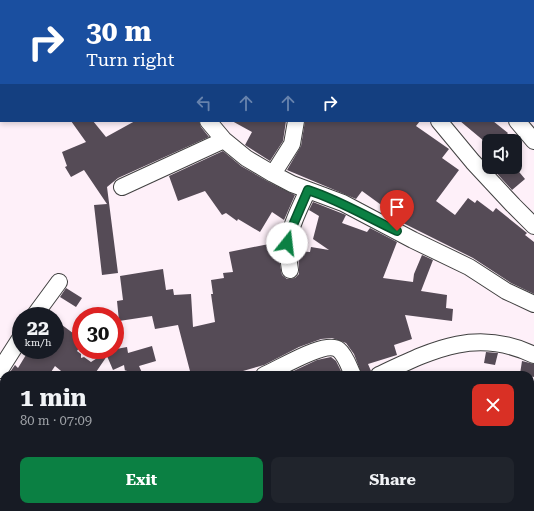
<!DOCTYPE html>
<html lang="en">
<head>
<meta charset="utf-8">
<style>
	:root { --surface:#171b24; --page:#20242c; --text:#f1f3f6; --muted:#9ea1a6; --accent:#0b8043 }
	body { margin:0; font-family:"Roboto Serif",serif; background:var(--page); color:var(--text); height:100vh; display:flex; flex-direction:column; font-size:15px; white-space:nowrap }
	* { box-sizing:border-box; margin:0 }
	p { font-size:13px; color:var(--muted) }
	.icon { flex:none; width:22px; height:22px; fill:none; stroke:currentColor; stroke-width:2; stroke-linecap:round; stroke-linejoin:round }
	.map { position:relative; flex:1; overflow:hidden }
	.drawer { position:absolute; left:0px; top:371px; width:534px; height:140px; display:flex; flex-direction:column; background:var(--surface); border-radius:12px 12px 0 0; box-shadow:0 2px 6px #0003 }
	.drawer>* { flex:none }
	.guide { position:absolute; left:0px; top:0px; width:534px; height:122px; box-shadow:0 2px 6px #0003; background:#1a4fa0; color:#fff; overflow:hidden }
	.fabs { position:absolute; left:482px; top:134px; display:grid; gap:8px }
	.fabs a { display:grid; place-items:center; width:40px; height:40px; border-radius:8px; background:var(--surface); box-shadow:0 2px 6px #0003; font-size:20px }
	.speed { position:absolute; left:12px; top:307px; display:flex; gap:8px; font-size:20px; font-weight:700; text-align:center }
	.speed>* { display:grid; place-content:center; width:52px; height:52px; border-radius:50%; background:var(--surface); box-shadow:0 2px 6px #0003; line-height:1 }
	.speed small { font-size:10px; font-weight:400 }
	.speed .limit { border:6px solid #d22; background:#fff; color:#111 }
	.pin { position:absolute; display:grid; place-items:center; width:34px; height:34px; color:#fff; margin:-41px -17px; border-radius:50% 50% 50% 0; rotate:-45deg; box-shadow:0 0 4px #0007 }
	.pin .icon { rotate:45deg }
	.me { position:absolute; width:44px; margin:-22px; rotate:16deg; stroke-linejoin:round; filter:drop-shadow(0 0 3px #0008) }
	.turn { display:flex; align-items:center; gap:14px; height:84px; padding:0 20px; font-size:18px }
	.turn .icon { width:52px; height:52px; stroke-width:2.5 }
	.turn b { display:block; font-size:28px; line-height:34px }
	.lanes { display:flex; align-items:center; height:38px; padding:0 20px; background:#0003; justify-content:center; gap:20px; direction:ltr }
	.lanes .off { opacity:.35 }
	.round { display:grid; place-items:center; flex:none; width:42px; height:42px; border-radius:8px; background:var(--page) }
	.summary { display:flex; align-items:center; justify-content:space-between; height:68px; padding:0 20px }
	h1 { font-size:24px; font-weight:700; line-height:30px }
	.action { display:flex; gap:8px; margin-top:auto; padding:8px 20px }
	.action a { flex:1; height:46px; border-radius:8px; background:var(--accent); color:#fff; font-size:16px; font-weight:700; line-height:46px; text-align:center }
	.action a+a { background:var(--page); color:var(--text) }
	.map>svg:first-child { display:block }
	.building { fill:#554b56 }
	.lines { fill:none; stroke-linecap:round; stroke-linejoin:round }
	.minor-casing { stroke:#414141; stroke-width:18 }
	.minor { stroke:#fff; stroke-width:16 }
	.route-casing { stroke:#07532c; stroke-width:10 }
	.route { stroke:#0b8043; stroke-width:7 }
</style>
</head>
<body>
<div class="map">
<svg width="534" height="511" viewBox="0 0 534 511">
	<rect width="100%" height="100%" fill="#fef0f9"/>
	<path class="building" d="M71 121H93L106 137 135 121H199L201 127 209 137 118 178 107 187 118 273 102 275 94 205 107 204 84 170 71 177 65 167 67 166 62 152 86 142Z
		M232 121H286L283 141 270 161 245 145 252 132Z
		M305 121H420L416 126 449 149 442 158 459 170 436 201 455 215 468 198 475 203 477 200 493 212 496 208 527 233 525 235 534 242V294L511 283 473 258 381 212 384 207 362 191 356 199 287 170 301 146Z
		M460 121H493L508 133 501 141H484Z
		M223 151 241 166 269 182 295 195 284 220 272 212 260 232 238 219 237 221 226 213 222 215 205 191 178 201 169 176Z
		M491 167H515L525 179 512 190Z
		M313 202 346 215 342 223 367 232 370 228 397 242 383 278 413 282 414 274 422 255 433 260 421 291 447 295 446 308 453 309 452 321 405 315 412 339 394 345 397 355 368 364 371 371 370 375H362L354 354 346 343 332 338 321 339 299 347 264 365 243 371 244 375H191L178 325 155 329 152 316 119 321 117 301 123 300 120 276 163 269 166 290 173 289 174 295 191 294 193 327 215 322 211 294H213L211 280 224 278 223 273 233 272 229 252 279 242V259L282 275 287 279 295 278 299 274V269L298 251 310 252 311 247 329 250 313 239 319 216 309 210Z
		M66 288 82 298 76 307 60 297Z
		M62 325 81 339V345L77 351 81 354V358L84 357 91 362 105 353V352L111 350 127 347 128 353 152 346 156 361 139 366 143 375H128L126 370 125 371 124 365 113 370 107 356 94 375H66L55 366 49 375H8L15 365 18 368 29 350H55V333Z
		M486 352 498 353 495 365 484 363Z
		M331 357 336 361 343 375H285L317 360Z
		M522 361 534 364V377L520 374Z"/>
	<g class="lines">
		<defs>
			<path id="minor" d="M114 0 115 1
				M319 0 320 1
				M418 0 420 1
				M533 23 534 22
				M208 121 224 140
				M439 121 473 162 513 205 534 226
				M517 121 534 141
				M273 174 292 144 296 121
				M122 187 224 140 246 158 273 174 292 184 343 203 413 240 469 267 506 291 534 304
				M290 270C284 236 294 220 308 190
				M34 316 59 282
				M0 370 21 337
				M264 375C279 369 326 339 339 350 346 356 349 367 353 375
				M379 375C432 350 476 327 534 355
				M0 412 4 414
				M530 472 534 482
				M0 479 4 482
				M38 507 45 511
				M389 511 394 507"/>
		</defs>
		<use href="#minor" class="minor-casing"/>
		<use href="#minor" class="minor"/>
	</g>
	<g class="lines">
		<defs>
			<path id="route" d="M287 243 290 232 308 190C339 200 367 217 397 231"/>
		</defs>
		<use href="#route" class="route-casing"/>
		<use href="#route" class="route"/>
	</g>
</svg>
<div class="fabs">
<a><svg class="icon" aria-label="sound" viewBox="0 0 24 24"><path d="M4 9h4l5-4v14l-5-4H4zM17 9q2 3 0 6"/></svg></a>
</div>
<div class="speed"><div>22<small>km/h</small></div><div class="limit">30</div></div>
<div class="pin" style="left:397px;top:231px;background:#d93025"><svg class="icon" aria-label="arrive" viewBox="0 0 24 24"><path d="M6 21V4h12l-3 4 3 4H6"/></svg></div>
<svg class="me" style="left:287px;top:243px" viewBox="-20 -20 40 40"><circle r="19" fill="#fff"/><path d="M0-13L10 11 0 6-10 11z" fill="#0b8043"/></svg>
<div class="guide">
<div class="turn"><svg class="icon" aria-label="right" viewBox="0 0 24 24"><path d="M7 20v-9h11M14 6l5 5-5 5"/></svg><div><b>30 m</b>Turn right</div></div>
<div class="lanes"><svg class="icon off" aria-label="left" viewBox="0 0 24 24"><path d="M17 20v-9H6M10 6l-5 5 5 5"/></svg><svg class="icon off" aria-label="ahead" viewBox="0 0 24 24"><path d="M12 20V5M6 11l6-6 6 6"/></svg><svg class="icon off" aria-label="ahead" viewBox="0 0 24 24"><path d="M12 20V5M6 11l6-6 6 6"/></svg><svg class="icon" aria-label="right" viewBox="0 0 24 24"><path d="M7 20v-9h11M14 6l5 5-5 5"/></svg></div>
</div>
<section class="drawer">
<div class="summary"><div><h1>1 min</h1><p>80 m · 07:09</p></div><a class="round" style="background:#d93025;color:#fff"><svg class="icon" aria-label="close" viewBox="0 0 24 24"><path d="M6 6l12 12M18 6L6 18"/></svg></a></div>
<div class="action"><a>Exit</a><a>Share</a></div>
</section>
</div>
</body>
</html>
